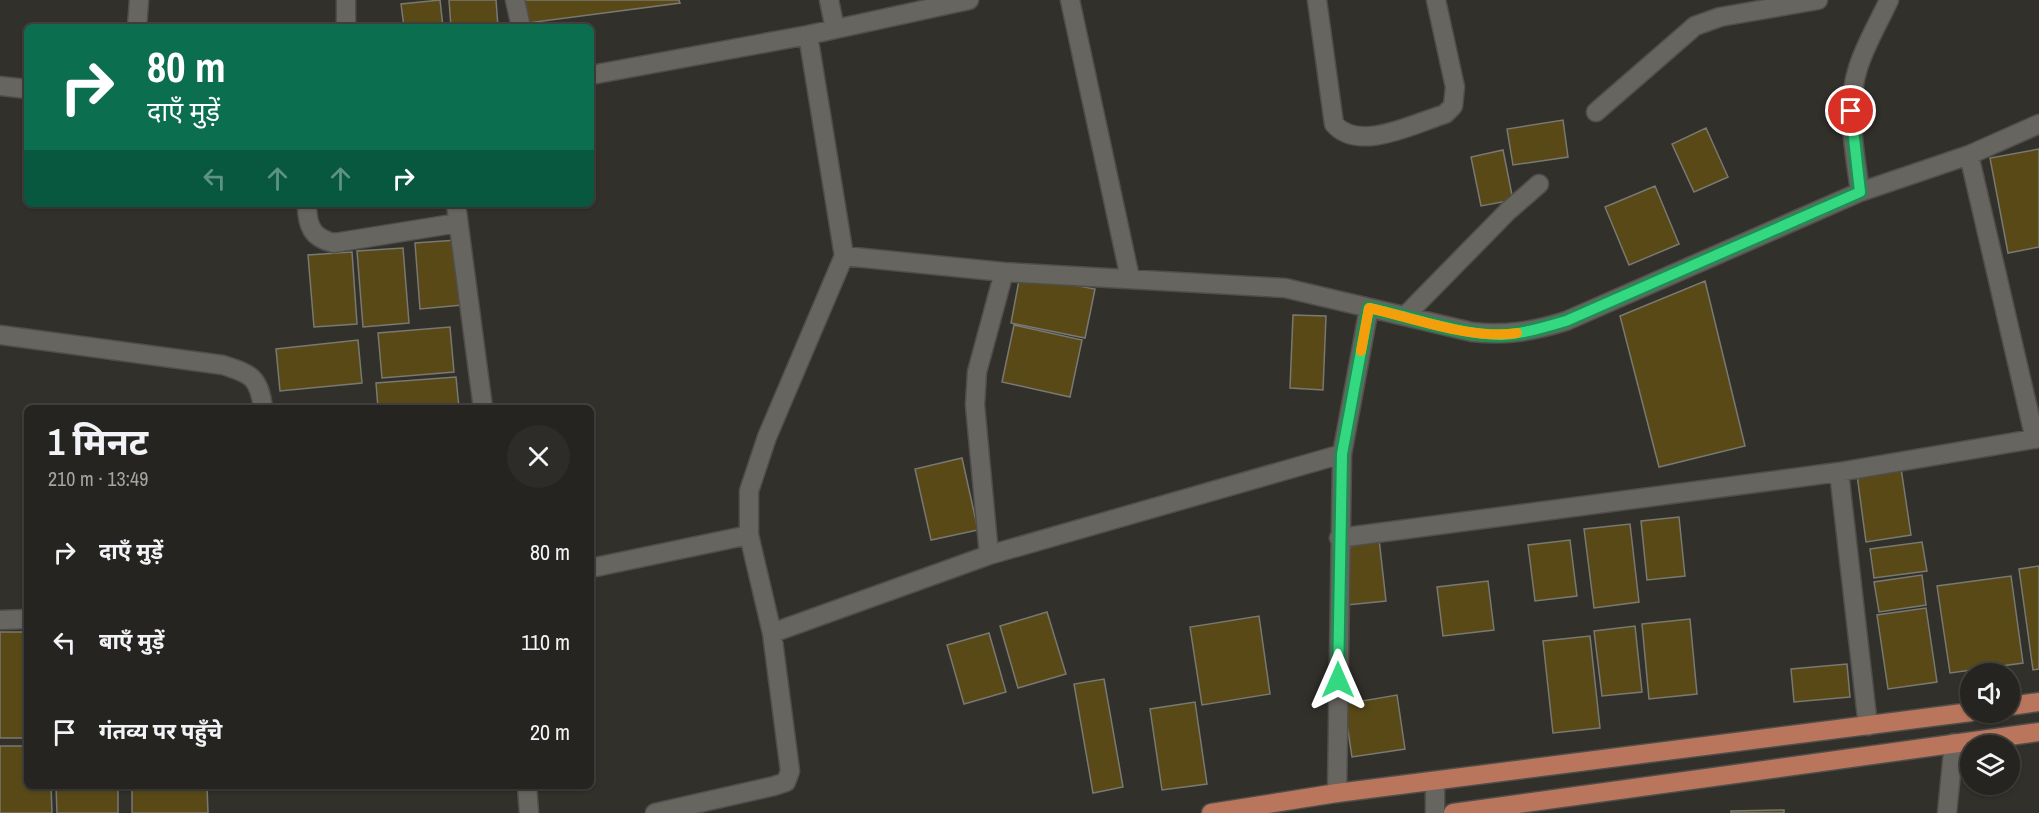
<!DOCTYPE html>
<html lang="hi">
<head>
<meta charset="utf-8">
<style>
	:root { --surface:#262420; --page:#2e2c29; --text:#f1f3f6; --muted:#a4a4a5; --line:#42413e }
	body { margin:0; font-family:"Archivo Narrow","Noto Sans Devanagari",sans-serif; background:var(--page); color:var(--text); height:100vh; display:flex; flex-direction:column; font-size:22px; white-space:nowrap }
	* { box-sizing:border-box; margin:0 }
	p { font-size:20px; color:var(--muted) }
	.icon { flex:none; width:33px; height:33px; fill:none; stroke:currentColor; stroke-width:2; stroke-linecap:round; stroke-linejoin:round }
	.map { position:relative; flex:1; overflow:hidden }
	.details { position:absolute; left:24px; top:405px; width:570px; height:384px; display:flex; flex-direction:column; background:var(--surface); border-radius:9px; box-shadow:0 2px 4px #0004,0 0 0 2px var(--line) }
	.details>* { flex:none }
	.hud { position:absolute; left:24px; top:24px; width:570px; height:183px; border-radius:9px; box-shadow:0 2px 4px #0004,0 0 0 2px var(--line); background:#0b6e4f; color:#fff; overflow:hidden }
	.buttons { position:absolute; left:1960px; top:663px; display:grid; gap:12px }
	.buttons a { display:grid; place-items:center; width:60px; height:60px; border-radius:50%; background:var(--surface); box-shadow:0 2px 4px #0004,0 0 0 2px var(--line); font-size:30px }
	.pin { position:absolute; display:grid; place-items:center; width:51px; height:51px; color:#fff; margin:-26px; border:3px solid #fff; border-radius:50%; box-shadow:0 2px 6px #0007 }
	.me { position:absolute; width:66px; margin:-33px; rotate:0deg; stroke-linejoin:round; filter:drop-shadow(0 0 4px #0008) }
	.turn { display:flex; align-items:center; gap:21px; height:126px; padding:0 24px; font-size:27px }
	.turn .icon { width:78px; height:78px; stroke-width:2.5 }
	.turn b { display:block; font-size:42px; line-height:51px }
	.lanes { display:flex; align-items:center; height:57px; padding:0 24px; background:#0003; justify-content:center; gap:30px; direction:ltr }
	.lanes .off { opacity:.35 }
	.round { display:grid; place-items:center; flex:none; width:63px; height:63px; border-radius:32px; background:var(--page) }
	.headline { display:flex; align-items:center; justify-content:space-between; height:102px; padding:0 24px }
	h1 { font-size:36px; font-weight:700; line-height:45px }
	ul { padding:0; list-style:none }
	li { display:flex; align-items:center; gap:18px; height:90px; padding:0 24px }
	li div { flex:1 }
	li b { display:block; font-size:22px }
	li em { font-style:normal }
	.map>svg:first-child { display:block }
	.building { fill:#584917; stroke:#797872; stroke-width:1.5 }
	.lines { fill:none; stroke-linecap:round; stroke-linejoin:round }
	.street-casing { stroke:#504e4b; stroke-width:21 }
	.primary-casing { stroke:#504e4b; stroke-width:21 }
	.street { stroke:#676560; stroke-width:18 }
	.primary { stroke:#b9765d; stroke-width:18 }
	.route-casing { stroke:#228c54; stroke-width:15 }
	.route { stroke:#34d881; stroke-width:10 }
	.slow { stroke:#f59e0b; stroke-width:10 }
</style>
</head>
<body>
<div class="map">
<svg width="2039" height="813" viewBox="0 0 2039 813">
	<rect width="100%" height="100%" fill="#32302b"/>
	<path class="building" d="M440 0 443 27H404L401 4Z
		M449 0H496L498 27H451Z
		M525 0H679L680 3 528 23Z
		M1563 120 1568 157 1513 165 1507 129Z
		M1706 128 1728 177 1694 192 1672 144Z
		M2039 149V247L2008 253 1990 158Z
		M1503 150 1513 200 1481 206 1471 157Z
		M1655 186 1679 244 1629 265 1605 207Z
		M457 240 462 305 420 309 415 243Z
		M403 248 409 323 363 327 357 251Z
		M352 252 357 324 314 327 308 255Z
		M1020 275 1095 289 1085 338 1011 323Z
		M1705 281 1745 446 1659 467 1620 316Z
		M1293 315 1326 316 1323 390 1290 388Z
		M1014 325 1082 340 1070 397 1002 382Z
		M450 327 454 372 382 378 378 333Z
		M358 340 362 383 280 391 276 349Z
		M456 377 459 408H378L376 383Z
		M363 405V408H330Z
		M962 458 978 530 931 540 915 469Z
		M1901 468 1911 535 1866 542 1857 475Z
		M1679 517 1685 576 1647 580 1641 521Z
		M1630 524 1639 602 1594 608 1584 529Z
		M1379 539 1386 601 1347 605 1349 547Z
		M1570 540 1577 596 1535 601 1528 545Z
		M1922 542 1927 571 1874 578 1870 549Z
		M2039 566V669L2033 670 2019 569Z
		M1922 575 1926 605 1879 612 1874 582Z
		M2011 576 2023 663 1950 673 1937 586Z
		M1488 581 1494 630 1443 636 1437 587Z
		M1926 608 1937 682 1888 689 1877 615Z
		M1047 612 1066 674 1018 688 1000 626Z
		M1259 616 1270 694 1202 705 1190 627Z
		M1690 619 1697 694 1649 699 1642 624Z
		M1635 626 1642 692 1602 696 1594 631Z
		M0 632H27V738H0Z
		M989 633 1006 692 964 704 947 645Z
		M1590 636 1600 728 1553 733 1543 641Z
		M1847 664 1850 697 1794 702 1791 669Z
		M1104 679 1123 787 1093 793 1074 684Z
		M1397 695 1405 749 1352 757 1344 704Z
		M1195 702 1207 784 1162 790 1150 709Z
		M0 746H27V786H51L52 813H0Z
		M56 786H118V813H57Z
		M132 786H207L208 813H132Z
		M1784 810V813H1731V811Z"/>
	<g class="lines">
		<defs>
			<path id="street" d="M346 0V27
				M515 0 521 27
				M829 0 835 29
				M1070 0 1130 278
				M1317 0 1334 124C1359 153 1415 123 1445 114L1453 106 1455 87 1436 0
				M137 27 139 0
				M591 75 808 35 969 0
				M0 86 27 89
				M1596 112 1695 26 1720 17 1818 0
				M1969 155 2035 439
				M1860 192C1855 151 1845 108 1858 68 1865 45 1879 22 1889 0
				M307 204C307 226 312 238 334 243L458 223
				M456 204 483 408
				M844 256 1004 272 1285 288 1472 332C1506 336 1534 331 1566 321L1860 192 1969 155 2039 124
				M1405 316 1508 211 1539 184
				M0 335 223 365C251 374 259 377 263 408
				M1839 472 1868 726
				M1339 538 1839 472 2039 438
				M989 555 975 405 977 372 1004 272
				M591 568 749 535
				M0 620 27 619
				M772 633 989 555 1342 454
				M1435 781V813
				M527 786 529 813
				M1337 793 1342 454 1369 308
				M655 813 774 786 786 782 790 771 772 633 749 535V491L767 437 844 256 808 35
				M1947 813 1954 743"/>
			<path id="primary" d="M2010 706 2039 702
				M1211 813 1337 793 1971 712
				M1453 813 2039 732"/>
		</defs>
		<use href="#street" class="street-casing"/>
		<use href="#primary" class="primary-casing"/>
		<use href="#street" class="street"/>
		<use href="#primary" class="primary"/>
	</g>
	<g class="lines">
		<defs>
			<path id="route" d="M1338 680 1342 454 1369 308C1408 316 1464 336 1502 335 1523 334 1545 327 1566 321L1860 192 1851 111"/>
		</defs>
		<use href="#route" class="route-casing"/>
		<use href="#route" class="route"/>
		<path class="slow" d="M1361 351 1369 308C1414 318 1472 340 1517 333"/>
	</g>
</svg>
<div class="buttons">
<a><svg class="icon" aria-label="sound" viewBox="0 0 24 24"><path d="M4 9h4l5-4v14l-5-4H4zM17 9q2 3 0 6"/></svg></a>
<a><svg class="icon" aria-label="layers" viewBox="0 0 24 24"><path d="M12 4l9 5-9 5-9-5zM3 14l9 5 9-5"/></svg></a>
</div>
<div class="pin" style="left:1851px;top:111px;background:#d93025"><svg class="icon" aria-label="arrive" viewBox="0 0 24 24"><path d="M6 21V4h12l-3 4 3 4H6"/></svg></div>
<svg class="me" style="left:1338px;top:680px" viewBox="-20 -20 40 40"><path d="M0-17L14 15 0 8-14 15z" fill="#34d881" stroke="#fff" stroke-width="4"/></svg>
<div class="hud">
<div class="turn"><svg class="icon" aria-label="right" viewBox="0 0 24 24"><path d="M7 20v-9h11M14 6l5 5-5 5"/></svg><div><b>80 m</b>दाएँ मुड़ें</div></div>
<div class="lanes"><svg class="icon off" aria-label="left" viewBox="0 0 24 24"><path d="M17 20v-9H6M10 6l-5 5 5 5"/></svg><svg class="icon off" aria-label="ahead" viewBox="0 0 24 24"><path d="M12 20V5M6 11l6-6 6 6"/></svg><svg class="icon off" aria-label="ahead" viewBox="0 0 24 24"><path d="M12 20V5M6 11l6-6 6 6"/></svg><svg class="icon" aria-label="right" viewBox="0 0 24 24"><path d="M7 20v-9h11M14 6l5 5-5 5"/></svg></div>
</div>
<section class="details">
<div class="headline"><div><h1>1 मिनट</h1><p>210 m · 13:49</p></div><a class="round"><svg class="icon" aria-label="close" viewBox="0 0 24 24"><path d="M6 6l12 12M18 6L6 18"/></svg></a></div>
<ul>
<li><svg class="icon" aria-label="right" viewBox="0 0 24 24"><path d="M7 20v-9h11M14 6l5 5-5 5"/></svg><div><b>दाएँ मुड़ें</b></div><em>80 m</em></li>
<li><svg class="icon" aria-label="left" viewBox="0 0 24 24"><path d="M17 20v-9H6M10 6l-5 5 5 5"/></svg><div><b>बाएँ मुड़ें</b></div><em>110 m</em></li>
<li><svg class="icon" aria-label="arrive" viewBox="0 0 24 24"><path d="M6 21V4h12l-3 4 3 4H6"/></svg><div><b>गंतव्य पर पहुँचे</b></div><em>20 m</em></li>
</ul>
</section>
</div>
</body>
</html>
